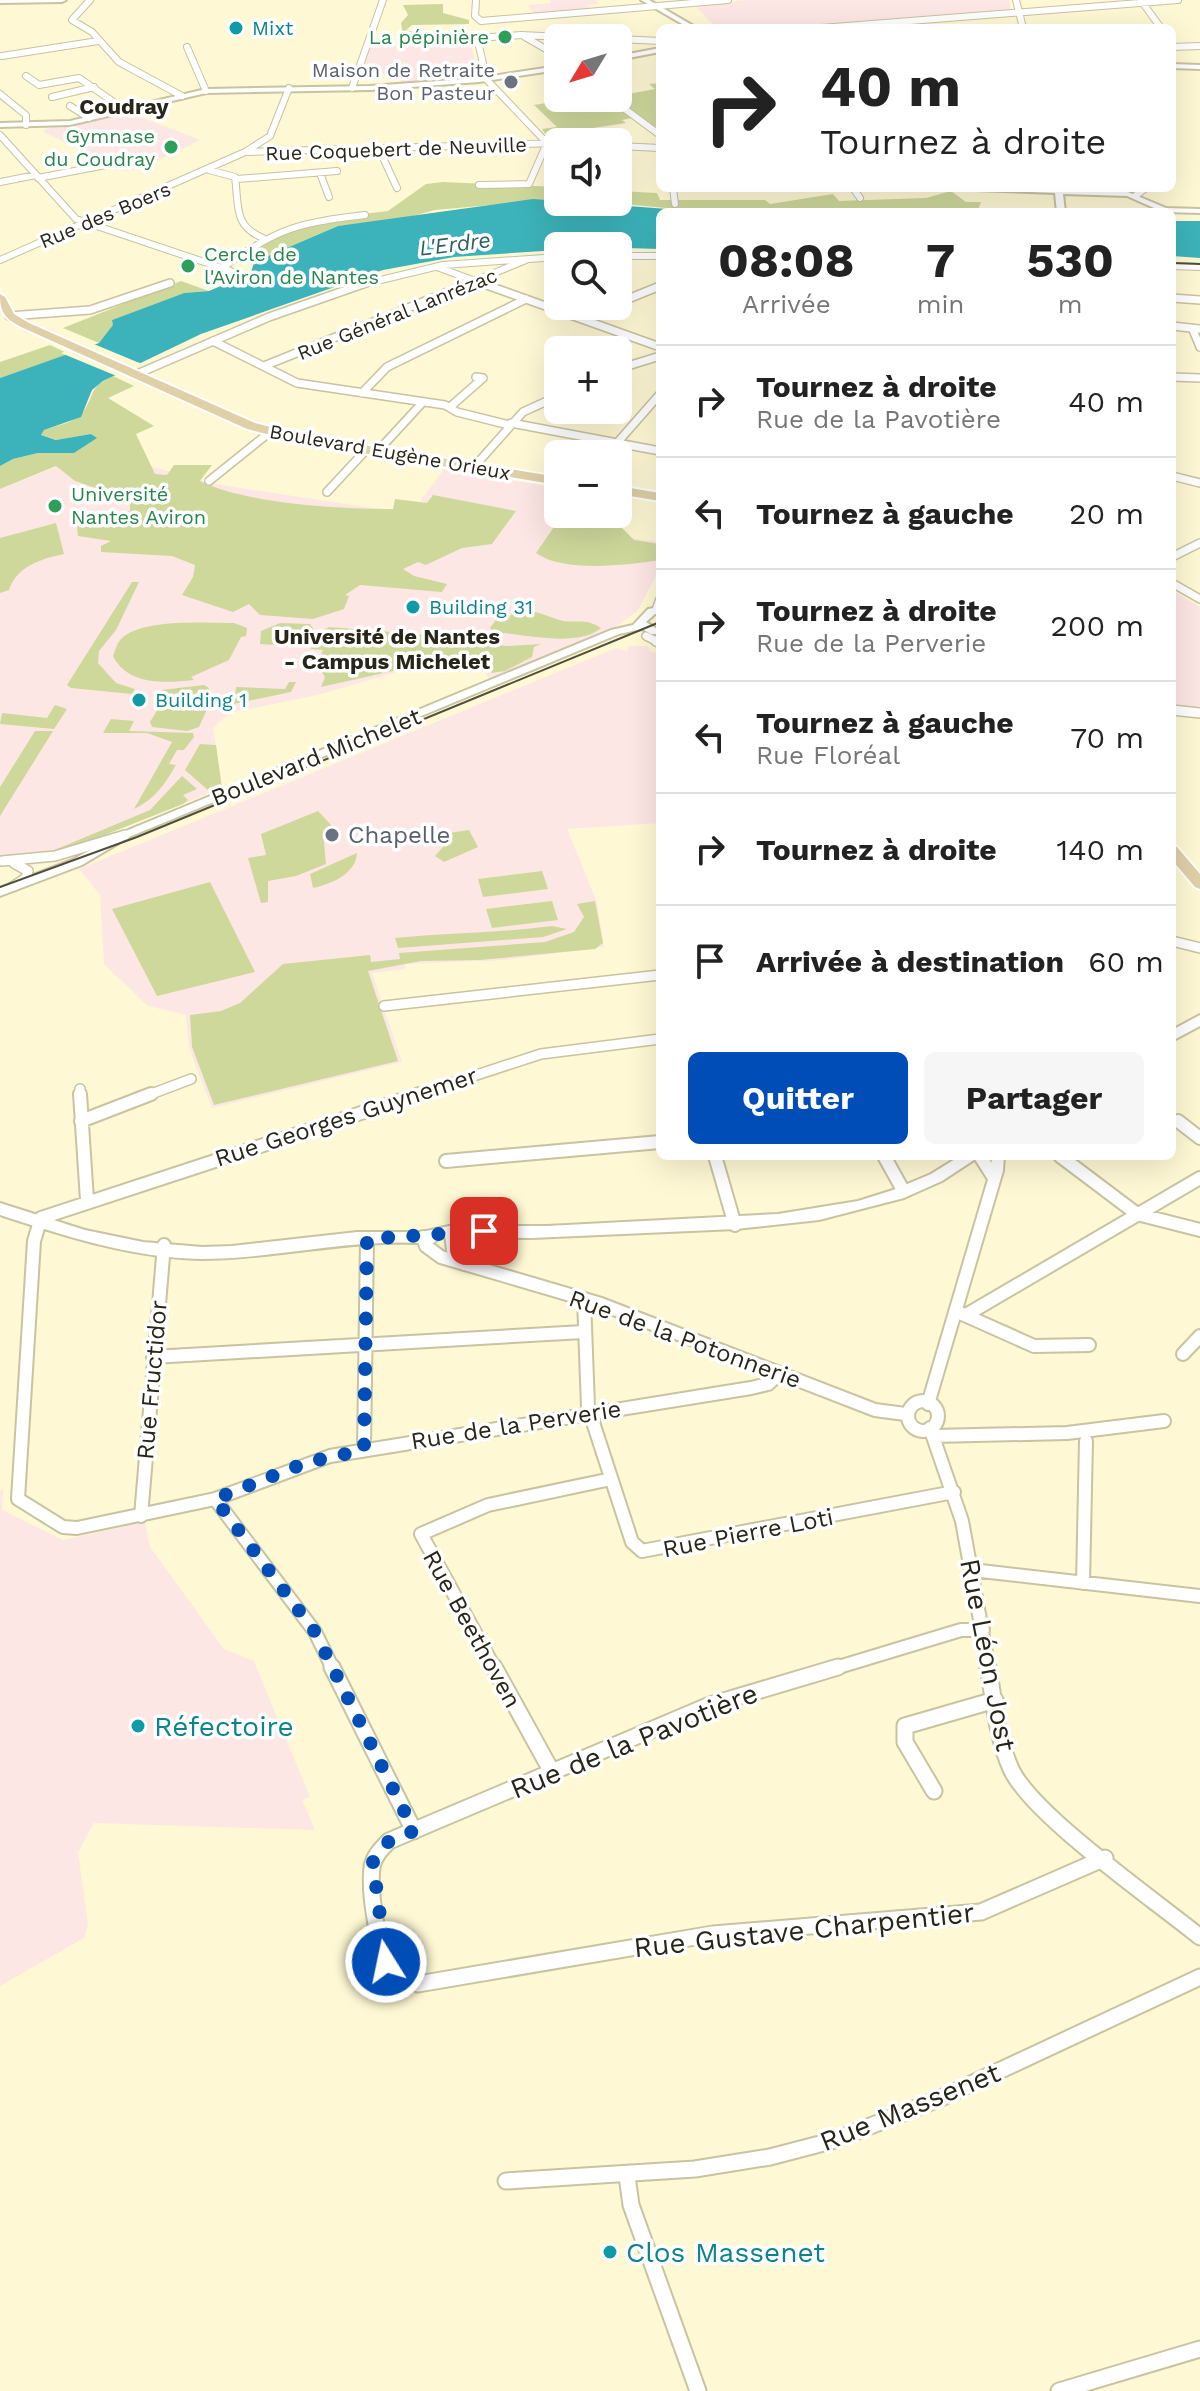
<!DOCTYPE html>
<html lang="fr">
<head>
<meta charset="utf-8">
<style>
	:root { --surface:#fff; --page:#f6f6f6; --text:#222; --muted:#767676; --line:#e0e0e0; --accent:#014db7 }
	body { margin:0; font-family:"Work Sans",sans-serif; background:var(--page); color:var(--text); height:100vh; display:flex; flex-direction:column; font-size:30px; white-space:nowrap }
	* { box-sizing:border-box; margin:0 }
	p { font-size:26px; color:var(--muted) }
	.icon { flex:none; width:44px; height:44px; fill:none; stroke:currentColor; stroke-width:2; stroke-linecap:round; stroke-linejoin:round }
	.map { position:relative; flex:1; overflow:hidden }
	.drawer { position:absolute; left:656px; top:208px; width:520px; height:952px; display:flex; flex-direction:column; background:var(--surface); border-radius:12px; box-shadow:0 8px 32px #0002 }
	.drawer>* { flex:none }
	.hud { position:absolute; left:656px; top:24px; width:520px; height:168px; border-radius:12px; box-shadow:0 8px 32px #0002; background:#fff; color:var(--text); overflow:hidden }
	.needle { width:52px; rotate:232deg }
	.buttons { position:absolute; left:544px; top:24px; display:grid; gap:16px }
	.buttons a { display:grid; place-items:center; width:88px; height:88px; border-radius:12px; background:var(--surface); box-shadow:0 8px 32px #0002; font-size:40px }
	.pin { position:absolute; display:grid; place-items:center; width:68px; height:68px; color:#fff; margin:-34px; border-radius:16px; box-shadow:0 4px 12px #0006 }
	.me { position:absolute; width:88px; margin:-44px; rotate:350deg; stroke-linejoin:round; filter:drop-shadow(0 0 6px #0008) }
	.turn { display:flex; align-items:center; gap:28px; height:168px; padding:0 32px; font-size:36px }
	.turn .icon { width:104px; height:104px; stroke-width:2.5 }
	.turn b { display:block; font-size:56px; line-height:68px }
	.eta { display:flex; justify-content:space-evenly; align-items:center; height:136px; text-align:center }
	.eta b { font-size:48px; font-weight:700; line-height:56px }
	.action { display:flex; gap:16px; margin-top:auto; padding:16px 32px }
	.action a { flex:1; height:92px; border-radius:12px; background:var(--accent); color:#fff; font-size:32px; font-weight:700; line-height:92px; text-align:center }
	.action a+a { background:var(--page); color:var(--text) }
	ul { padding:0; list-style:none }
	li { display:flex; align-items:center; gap:24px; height:112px; padding:0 32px; border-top:2px solid var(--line) }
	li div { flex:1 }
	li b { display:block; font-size:30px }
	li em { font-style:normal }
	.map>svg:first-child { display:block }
	.education { fill:#fde7e4 }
	.green { fill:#ced89b }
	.water { fill:#3cb3ba }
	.pier { fill:#fef8d4 }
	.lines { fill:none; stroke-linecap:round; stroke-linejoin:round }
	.minor-far4-casing { stroke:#c8c3a0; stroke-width:8 }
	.minor-far3-casing { stroke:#c8c3a0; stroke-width:10 }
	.minor-far2-casing { stroke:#c8c3a0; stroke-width:12 }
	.minor-far1-casing { stroke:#c8c3a0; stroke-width:16 }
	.minor-casing { stroke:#c8c3a0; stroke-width:19 }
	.tertiary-casing { stroke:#c8c3a0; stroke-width:4 }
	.secondary-casing { stroke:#c8c3a0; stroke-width:4 }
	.primary-casing { stroke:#fff; stroke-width:4 }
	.minor-far4 { stroke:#fff; stroke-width:6 }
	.minor-far3 { stroke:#fff; stroke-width:7 }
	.minor-far2 { stroke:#fff; stroke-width:9 }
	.minor-far1 { stroke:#fff; stroke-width:12 }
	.minor { stroke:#fff; stroke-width:15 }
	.tertiary { fill:#fff; fill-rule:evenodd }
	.secondary { fill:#fff; fill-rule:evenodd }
	.primary { fill:#dfd0a7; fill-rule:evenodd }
	.tram { stroke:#4f4d3b; stroke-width:2 }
	.route { stroke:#014db7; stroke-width:14; stroke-dasharray:0 25.2 }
	.culture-dot { fill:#0f9aa8; stroke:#fff; stroke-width:3 }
	.leisure-dot { fill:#2e9e5b; stroke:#fff; stroke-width:3 }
	.worship-dot { fill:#6b7280; stroke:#fff; stroke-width:3 }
	.labels { text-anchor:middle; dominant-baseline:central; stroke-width:7; stroke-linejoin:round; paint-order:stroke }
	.far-culture-label { font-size:20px; fill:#0d838f; stroke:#fff; text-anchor:start }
	.far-leisure-label { font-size:20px; fill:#27864d; stroke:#fff; text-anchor:end }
	.far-worship-label { font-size:20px; fill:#5b616d; stroke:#fff; text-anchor:end }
	.far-street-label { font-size:20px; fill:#282618; stroke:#fff }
	.far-neighbourhood-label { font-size:22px; font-weight:bold; fill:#282618; stroke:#fff }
	.far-water-label { font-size:22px; font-style:italic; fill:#2d5e61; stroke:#fff }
	.street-label { font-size:24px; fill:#282618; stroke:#fff }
	.worship-label { font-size:24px; fill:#5b616d; stroke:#fff; text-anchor:start }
	.near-street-label { font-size:28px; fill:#282618; stroke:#fff }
	.near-culture-label { font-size:28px; fill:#0d838f; stroke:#fff; text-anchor:start }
</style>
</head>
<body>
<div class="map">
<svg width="1200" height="2391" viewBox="0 0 1200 2391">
	<rect width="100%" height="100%" fill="#fef8d4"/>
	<path class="education" d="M550 0H596L598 4 588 5 591 11 536 17 528 5 551 3Z
		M746 0H1009L1011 10 805 28H723L710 22 695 5Z
		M367 46H471L479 75 470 79 401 84 402 72 358 76Z
		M128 112 200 140 148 165 125 171 44 132 45 129Z
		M96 451 214 484 411 514 444 469 558 488V514L612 516 601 534 660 542V568L638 610 613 629 489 680 478 658 433 662 317 695 229 713 213 728 222 788 88 842 51 853 0 856V489Z
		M1172 590 1200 607V709L1172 706Z
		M629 646H648L650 651 660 654V823L567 829 597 902 604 947 505 960 405 964V969L372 973 402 1062 212 1108 189 1048 186 1015 148 1006 104 964 100 895 79 869 616 648 627 651Z
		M3 1488 2 1510 63 1540 145 1522 150 1547 224 1649 254 1661 310 1797 302 1800 315 1830 94 1823 78 1852 88 1925 84 1938 0 1986V1491Z"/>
	<path class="green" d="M443 4V13L469 20V24L412 25 406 30 420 34V41H404L401 23 408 15 403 5Z
		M660 83V130H659L616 98 618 91 623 95 655 89 649 84Z
		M549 98H606L632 118 622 120 626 123 546 135 542 129 557 127 534 105 552 102Z
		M443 182 558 187V199L435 210 394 221 338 226 254 262 236 259 263 238 306 221 388 211 426 184Z
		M618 191 657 193 660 200H765L770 204 833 194 839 201 926 198 951 191 966 202H981L977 212H708L603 202H618Z
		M181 281 209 291 184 293 112 320 114 325 99 343 63 328Z
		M50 345 69 354 0 378V362Z
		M113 376 134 386 108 398 154 426 136 434 155 474 167 475 174 465H212L200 481C247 504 340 509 393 509L395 499 427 503 433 495 516 511 492 544 462 548 426 565 418 562 403 569 414 576 447 584 442 592 360 585 345 595 349 596 344 609 313 619 260 615 249 604 233 612 182 595 193 577 195 565 172 556 101 552V546L111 541 78 536 76 518 130 511V500L75 481 56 466 0 489V466L13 459 38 453H74L96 438 91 434 57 440 41 435 44 430C57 425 77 423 85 409 96 391 89 388 113 376Z
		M563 514H608L634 540 660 544V560C628 565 563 573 536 553Z
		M56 523 64 554C41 559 17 566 9 590L0 593V538Z
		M132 582H139L116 630 99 651 98 663 116 683 135 689 132 694 71 688 67 685Z
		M531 611C542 613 552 618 563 621 578 623 586 618 601 628 578 648 522 634 493 632L490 628 498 617Z
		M234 623 247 628 246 636 241 637 229 660 191 677 194 680C165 683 128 686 113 656 115 651 117 643 121 639 141 618 206 623 234 623Z
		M280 623 310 624 317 635 316 640 303 647 260 644 261 631Z
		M329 627 454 637 506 646 541 644 534 647 532 657 505 671 492 673C481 661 449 660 433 662L321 687 325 677 317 665 323 650 310 649 324 638 322 632Z
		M289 682H296L291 692 234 704 236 687 285 689Z
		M204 685 209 688 208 707 199 727 187 731 152 727 150 722 159 707 199 711 204 702 157 697 161 690Z
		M55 705 67 709 54 729 0 724 2 713 47 718Z
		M111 719 134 721 129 731 193 733 194 737 184 750H177L169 764 176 765C165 784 154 800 134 809L172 742 147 733H103Z
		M35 731H53L0 816V787Z
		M200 744 216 745 222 788 209 791 185 770Z
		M182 776 197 789 183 795 188 800 183 804 79 845 45 854 150 810Z
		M318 811 333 827 323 832 326 864 296 876 268 881V902L261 903 248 858 266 855 261 834Z
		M469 830 478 847 444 862 435 856 448 841 449 833Z
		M357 853C356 874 331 884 313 888L310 874Z
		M542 871 548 889 483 897 478 879Z
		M210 882 255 972 157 996 112 909Z
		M552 901 558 920 492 928 486 909Z
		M595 901 603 943 595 949 480 960 421 961 368 971 398 1061 214 1105 192 1047 190 1015 221 1011 240 1003 283 964 370 955 371 962 400 959 399 953 545 942 574 932 584 917 577 904Z
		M552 926 567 929 543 937 398 948 395 938C448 933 499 933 552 926Z"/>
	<path class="water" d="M533 199 708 212H660V249L558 246V250L454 257 383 270 201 334 103 381 92 390 81 417 44 430 41 435 56 440 91 434 97 438 74 453H38L13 459 0 466V378L99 343 113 325 112 320 184 293 209 291 251 273 254 262 338 226Z
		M1172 221H1200V258L1172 256Z"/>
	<path class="pier" d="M89 342 137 362 146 365 119 377 61 353Z"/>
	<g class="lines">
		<defs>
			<path id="minor-far4" d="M90 0 72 20 92 32 119 62 182 96
				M476 0 475 16 481 21 728 0
				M1016 0 1023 28
				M1142 2 1161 28
				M821 28 1178 0
				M525 37 558 56
				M618 39 660 41
				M187 47 206 91
				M1172 47 1200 46
				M2 56 98 41
				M26 76 39 85 79 78 118 105
				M352 88 383 0
				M0 94 26 115V125
				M52 97 94 87
				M610 98 660 135
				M70 106 89 118
				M0 135 76 219 231 271
				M547 143 487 80 477 38 521 35 585 38
				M618 146 660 148
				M379 149 397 188
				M245 152 558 143
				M209 170 235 177C239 205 233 226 263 238
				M320 173 329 197
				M38 178 116 163
				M237 179 337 171
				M0 182 36 175
				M479 185 529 184 547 143
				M673 188 675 204
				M853 188 860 198
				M1135 196 1146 188
				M618 256H660
				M0 260 245 152 270 136 289 88
				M1172 266 1200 267
				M437 267 486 285
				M222 268C276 229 299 222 365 215
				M165 285 170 283
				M360 285 443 265 558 257
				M465 285 526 260"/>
			<path id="minor-far3" d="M481 283 660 347
				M1172 298 1200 300
				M618 303 660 286
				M9 316 90 310 170 283
				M583 319 612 306
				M1172 326 1200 329
				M1193 330 1200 347
				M213 341 297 383 445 405 457 412 509 425
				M264 366 470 283
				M618 369 660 356
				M137 374 269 317 366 283
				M1172 377 1200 378
				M362 393 387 367 526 299
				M450 407 483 378 476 377
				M511 423 660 451
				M617 443 660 394
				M377 452 423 402
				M474 467 523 412 558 396
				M1172 476 1200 483
				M209 481 270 432
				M327 492 366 450
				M1172 557 1200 543
				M1172 583 1200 599
				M656 610 660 599
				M646 636 660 643"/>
			<path id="minor-far2" d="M656 641 660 643
				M1172 710 1200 713
				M2 861 55 856 125 835
				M14 863 28 871 26 878 14 886
				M1172 941 1200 948
				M384 1006 660 975
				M80 1089V1096
				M146 1096 191 1079
				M412 1096 541 1054 660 1039"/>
			<path id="minor-far1" d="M80 1094 87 1200
				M419 1094 41 1218 34 1241 18 1499 63 1527 77 1528 215 1499 330 1456 751 1388 768 1384 780 1373
				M81 1121 151 1094
				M1178 1121 1200 1138
				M715 1156 735 1225
				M884 1156 903 1190
				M980 1156 994 1178
				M1060 1156 1137 1214 1200 1230
				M446 1161 660 1142
				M451 1233 453 1250 464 1264
				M423 1237 426 1246 441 1257 601 1304 875 1410 905 1414
				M584 1299 588 1407 632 1542 642 1551 954 1492
				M960 1313 1034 1346 1089 1345
				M966 1315 1200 1178
				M1183 1354 1200 1336
				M153 1357 583 1332
				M908 1416a15 15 0 1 1 30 0a15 15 0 1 1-30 0Z
				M928 1404 997 1170 998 1156
				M930 1428 962 1521 989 1669
				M934 1436 1067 1433 1164 1421
				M364 1450 367 1239
				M215 1499 315 1632 333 1669
				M141 1516 164 1245
				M972 1570 1200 1596
				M1083 1583 1086 1441
				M495 1669 421 1534 488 1505 611 1479
				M832 1669 961 1630H983"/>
			<path id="minor" d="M332 1667 414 1831
				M494 1667 552 1772
				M838 1667 710 1705 389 1841C381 1849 374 1856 372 1867 369 1891 377 1948 391 1968 398 1977 407 1980 418 1984L713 1934 981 1912 1105 1858
				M988 1667C994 1700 997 1738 1011 1769 1032 1815 1156 1901 1200 1937
				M934 1791 905 1742V1726L995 1700
				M627 2176 631 2205 698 2391
				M506 2181 695 2169 770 2157 835 2140 941 2098 1200 1977
				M1059 2391 1200 2349"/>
			<path id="tertiary" d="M641 0H649L697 28H689Z
				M660 48V52L618 60V56Z
				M1172 64 1200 65V69L1172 68Z
				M558 66V70L479 82 370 90 206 93 70 125 0 127V123L70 121 206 89 370 86 479 78Z
				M971 188 1128 192 1166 208 1200 209V213L1163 212 1127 196 1063 194 1065 212H1057L1055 193 975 190Z
				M660 607V613L655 614 646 622 659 630V634H651L642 629 619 634 129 837 82 865 0 896V888L74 859 121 833 611 630 633 625 648 609Z"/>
			<path id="secondary" d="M0 0H66L62 2 0 3Z
				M1200 1015V1026L1172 1041V1030Z
				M960 1156H980L942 1181 904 1198 819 1220 736 1229 532 1238 449 1237 440 1238 432 1244C354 1237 279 1259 201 1259 132 1258 65 1236 0 1215V1203L85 1230 143 1242 202 1247 232 1246 357 1232H422L449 1226H547L778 1214 858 1201 893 1190 931 1174Z"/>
			<path id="primary" d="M0 294 5 297 14 314 29 323 255 423 301 435 558 477V485L301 443 247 429 21 327C5 318 0 313 0 294Z
				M618 486 660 493V501L618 494Z
				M1172 845 1177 847 1200 874V889L1195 887 1172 860Z"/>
		</defs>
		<use href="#minor-far4" class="minor-far4-casing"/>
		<use href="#minor-far3" class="minor-far3-casing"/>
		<use href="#minor-far2" class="minor-far2-casing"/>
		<use href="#minor-far1" class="minor-far1-casing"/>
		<use href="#minor" class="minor-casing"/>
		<use href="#tertiary" class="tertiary-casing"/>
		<use href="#secondary" class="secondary-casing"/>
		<use href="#primary" class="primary-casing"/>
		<use href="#minor-far4" class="minor-far4"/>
		<use href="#minor-far3" class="minor-far3"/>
		<use href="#minor-far2" class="minor-far2"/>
		<use href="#minor-far1" class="minor-far1"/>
		<use href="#minor" class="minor"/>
		<use href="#tertiary" class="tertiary"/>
		<use href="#secondary" class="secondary"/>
		<use href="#primary" class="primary"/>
		<path class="tram" d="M1172 263 1200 264
			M0 887 137 837 660 622"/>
	</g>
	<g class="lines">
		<path class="route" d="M386 1962 373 1862 389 1841 414 1831 315 1632 215 1499 308 1462 364 1450 367 1239 484 1231"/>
	</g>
	<g class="culture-dot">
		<circle cx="236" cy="28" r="8"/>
		<circle cx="413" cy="607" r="8"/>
		<circle cx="139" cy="700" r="8"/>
		<circle cx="138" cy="1726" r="8"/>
		<circle cx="610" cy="2252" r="8"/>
	</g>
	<g class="leisure-dot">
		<circle cx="505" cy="37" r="8"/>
		<circle cx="171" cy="147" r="8"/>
		<circle cx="188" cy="266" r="8"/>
		<circle cx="55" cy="506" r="8"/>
	</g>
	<g class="worship-dot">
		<circle cx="511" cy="82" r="8"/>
		<circle cx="332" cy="835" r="8"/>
	</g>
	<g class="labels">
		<g class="far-culture-label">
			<text x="252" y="28">Mixt</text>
			<text x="429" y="607">Building 31</text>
			<text x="155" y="700">Building 1</text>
		</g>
		<g class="far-leisure-label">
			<text x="489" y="37">La pépinière</text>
			<text x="155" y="136">Gymnase<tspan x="155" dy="23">du Coudray</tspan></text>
			<text x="204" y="254" text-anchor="start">Cercle de<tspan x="204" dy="23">l'Aviron de Nantes</tspan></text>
			<text x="71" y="494" text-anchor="start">Université<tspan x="71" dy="23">Nantes Aviron</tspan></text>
		</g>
		<g class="far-worship-label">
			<text x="495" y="70">Maison de Retraite<tspan x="495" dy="23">Bon Pasteur</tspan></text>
		</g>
		<g class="far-street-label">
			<text transform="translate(396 149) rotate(-2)">Rue Coquebert de Neuville</text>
			<text transform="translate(105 215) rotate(-23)">Rue des Boers</text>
			<text transform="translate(397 314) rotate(-22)">Rue Général Lanrézac</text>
			<text transform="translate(390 452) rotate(10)">Boulevard Eugène Orieux</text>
		</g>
		<g class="far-neighbourhood-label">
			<text x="124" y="106">Coudray</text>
			<text x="387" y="636">Université de Nantes<tspan x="387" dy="25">- Campus Michelet</tspan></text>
		</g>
		<g class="far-water-label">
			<text transform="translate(455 244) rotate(-7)">L'Erdre</text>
		</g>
		<g class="street-label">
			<text transform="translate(316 757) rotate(-22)">Boulevard Michelet</text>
			<text transform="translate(346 1117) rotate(-18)">Rue Georges Guynemer</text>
			<text transform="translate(685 1339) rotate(20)">Rue de la Potonnerie</text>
			<text transform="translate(152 1380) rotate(-85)">Rue Fructidor</text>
			<text transform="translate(516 1425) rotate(-9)">Rue de la Perverie</text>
			<text transform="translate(748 1533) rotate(-11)">Rue Pierre Loti</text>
			<text transform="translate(472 1629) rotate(61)">Rue Beethoven</text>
		</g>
		<g class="worship-label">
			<text x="348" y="835">Chapelle</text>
		</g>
		<g class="near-street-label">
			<text transform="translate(988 1655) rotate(79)">Rue Léon Jost</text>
			<text transform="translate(634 1741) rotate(-22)">Rue de la Pavotière</text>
			<text transform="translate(804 1930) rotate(-6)">Rue Gustave Charpentier</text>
			<text transform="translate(910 2107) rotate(-22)">Rue Massenet</text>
		</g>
		<g class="near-culture-label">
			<text x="154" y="1726">Réfectoire</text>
			<text x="626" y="2252">Clos Massenet</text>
		</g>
	</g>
</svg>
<div class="buttons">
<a><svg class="needle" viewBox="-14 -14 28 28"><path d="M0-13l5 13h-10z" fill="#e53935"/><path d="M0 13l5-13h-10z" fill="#767676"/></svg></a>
<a><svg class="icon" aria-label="sound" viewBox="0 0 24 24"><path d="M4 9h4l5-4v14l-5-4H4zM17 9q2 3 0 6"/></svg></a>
<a><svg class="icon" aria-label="search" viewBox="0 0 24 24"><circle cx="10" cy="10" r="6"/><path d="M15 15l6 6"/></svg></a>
<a>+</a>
<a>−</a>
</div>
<div class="pin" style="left:484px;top:1231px;background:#d93025"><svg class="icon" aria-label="arrive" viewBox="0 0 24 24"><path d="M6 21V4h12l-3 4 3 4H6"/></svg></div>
<svg class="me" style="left:386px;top:1962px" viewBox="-20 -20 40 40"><circle r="17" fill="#014db7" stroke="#fff" stroke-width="3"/><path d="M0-11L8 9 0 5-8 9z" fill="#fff"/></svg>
<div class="hud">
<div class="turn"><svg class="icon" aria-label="right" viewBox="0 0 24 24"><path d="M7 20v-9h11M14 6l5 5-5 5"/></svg><div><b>40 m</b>Tournez à droite</div></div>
</div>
<section class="drawer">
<div class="eta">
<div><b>08:08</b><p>Arrivée</p></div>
<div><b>7</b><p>min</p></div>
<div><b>530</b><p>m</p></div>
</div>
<ul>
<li><svg class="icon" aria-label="right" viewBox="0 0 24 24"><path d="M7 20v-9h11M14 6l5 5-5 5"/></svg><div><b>Tournez à droite</b><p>Rue de la Pavotière</p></div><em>40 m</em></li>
<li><svg class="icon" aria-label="left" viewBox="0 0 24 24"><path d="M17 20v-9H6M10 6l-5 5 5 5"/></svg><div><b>Tournez à gauche</b></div><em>20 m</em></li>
<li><svg class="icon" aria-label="right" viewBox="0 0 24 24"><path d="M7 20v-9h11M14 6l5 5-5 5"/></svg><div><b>Tournez à droite</b><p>Rue de la Perverie</p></div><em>200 m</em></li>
<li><svg class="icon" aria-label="left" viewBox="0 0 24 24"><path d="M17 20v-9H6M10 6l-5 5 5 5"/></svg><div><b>Tournez à gauche</b><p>Rue Floréal</p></div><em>70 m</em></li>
<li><svg class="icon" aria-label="right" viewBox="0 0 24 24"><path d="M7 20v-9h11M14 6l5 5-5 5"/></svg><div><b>Tournez à droite</b></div><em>140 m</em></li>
<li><svg class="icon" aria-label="arrive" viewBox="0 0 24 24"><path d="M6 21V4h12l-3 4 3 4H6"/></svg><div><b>Arrivée à destination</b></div><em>60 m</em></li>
</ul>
<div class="action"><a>Quitter</a><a>Partager</a></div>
</section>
</div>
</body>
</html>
